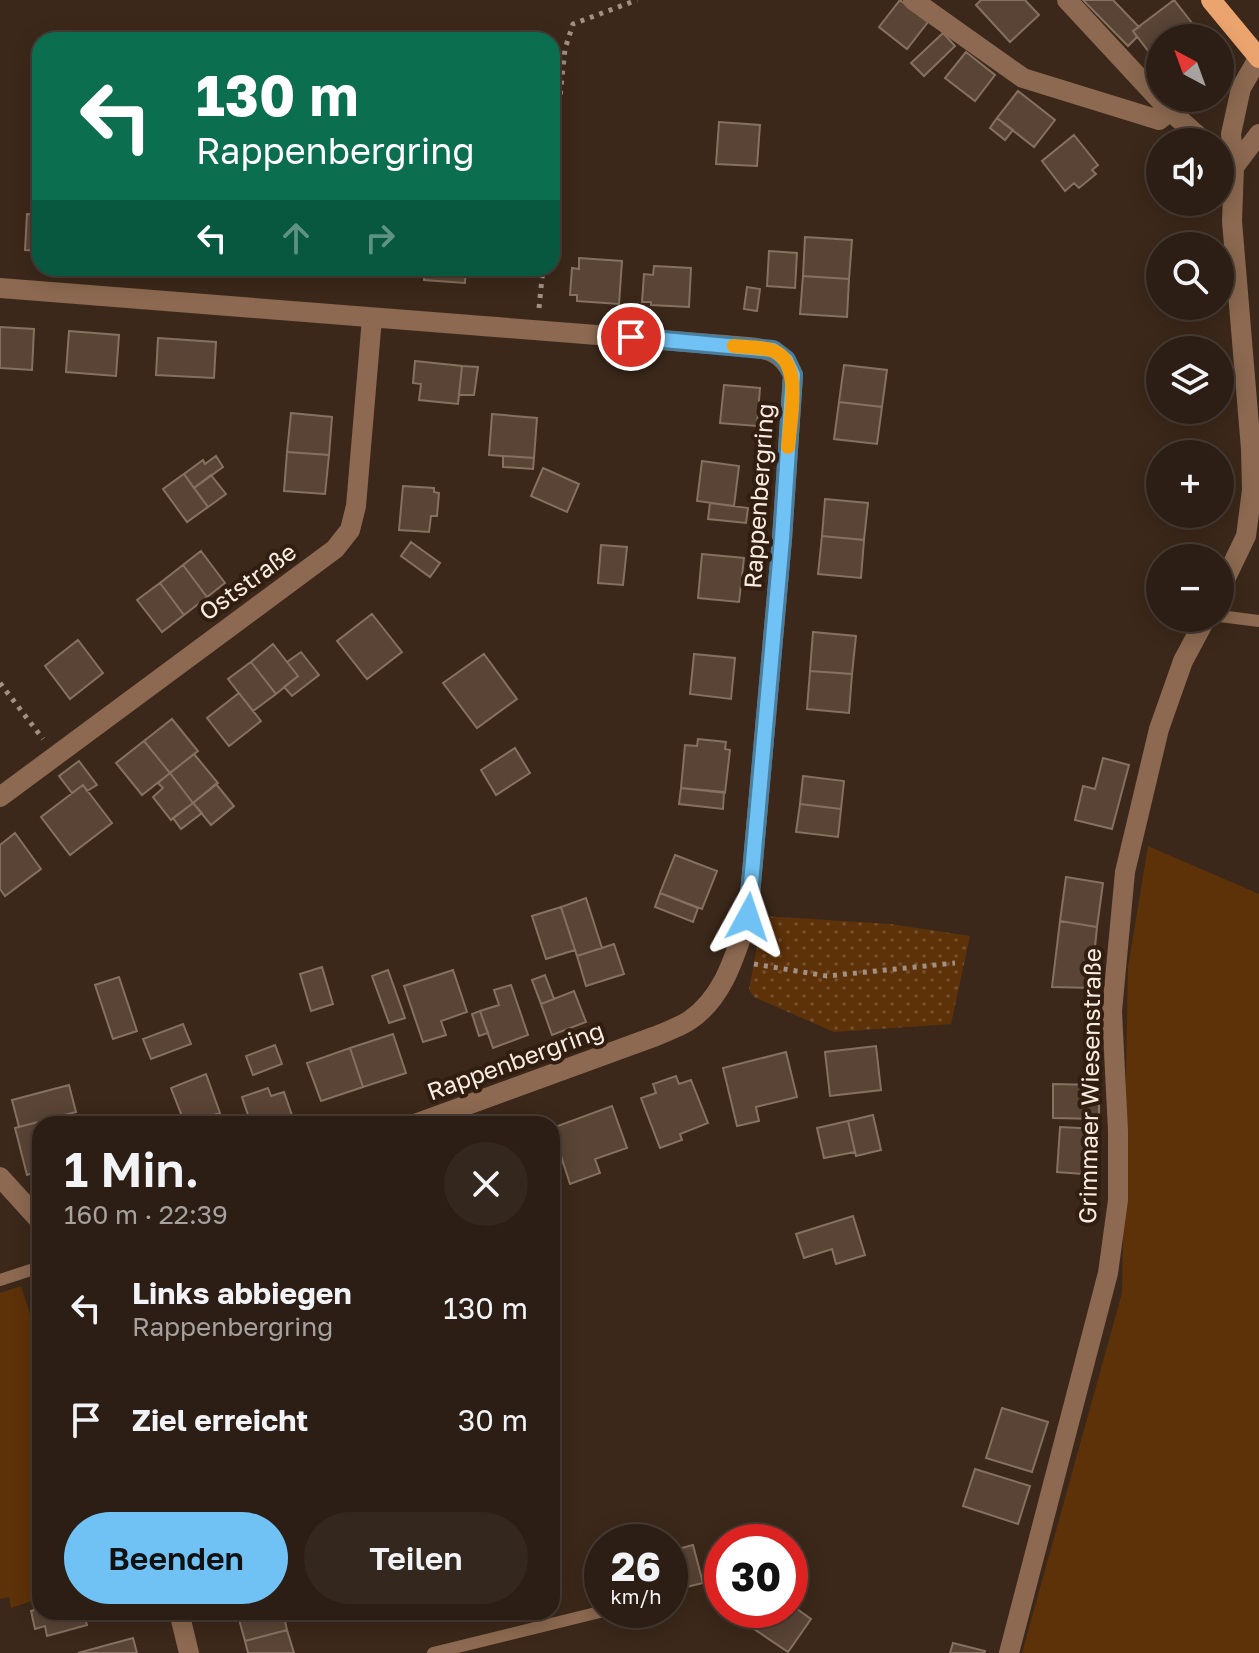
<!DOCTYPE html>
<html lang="de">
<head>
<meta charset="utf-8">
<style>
	:root { --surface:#2c1e14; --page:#34271d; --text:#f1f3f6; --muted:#a6a2a0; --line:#483c34; --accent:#70c2f4 }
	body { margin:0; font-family:"Golos Text",sans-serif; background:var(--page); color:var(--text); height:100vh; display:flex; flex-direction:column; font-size:30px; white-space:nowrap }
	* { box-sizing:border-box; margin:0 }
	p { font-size:26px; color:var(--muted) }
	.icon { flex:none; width:44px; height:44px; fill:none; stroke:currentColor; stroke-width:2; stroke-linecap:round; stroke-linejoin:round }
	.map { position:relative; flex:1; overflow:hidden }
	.sheet { position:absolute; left:32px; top:1116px; width:528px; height:504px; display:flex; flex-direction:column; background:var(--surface); border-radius:24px; box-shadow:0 4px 20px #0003,0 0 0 2px var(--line) }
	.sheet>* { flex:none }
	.guide { position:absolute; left:32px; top:32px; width:528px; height:244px; border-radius:24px; box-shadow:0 4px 20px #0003,0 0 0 2px var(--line); background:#0b6e4f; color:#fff; overflow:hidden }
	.needle { width:52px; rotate:319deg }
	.fabs { position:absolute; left:1146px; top:24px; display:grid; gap:16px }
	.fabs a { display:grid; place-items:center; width:88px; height:88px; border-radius:50%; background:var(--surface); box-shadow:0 4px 20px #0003,0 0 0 2px var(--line); font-size:40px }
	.speed { position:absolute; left:584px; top:1524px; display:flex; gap:16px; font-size:40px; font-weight:700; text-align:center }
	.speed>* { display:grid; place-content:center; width:104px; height:104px; border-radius:50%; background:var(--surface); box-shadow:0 4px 20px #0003,0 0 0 2px var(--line); line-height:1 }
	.speed small { font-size:20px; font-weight:400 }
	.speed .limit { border:12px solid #d22; background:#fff; color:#111 }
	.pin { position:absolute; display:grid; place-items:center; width:68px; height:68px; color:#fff; margin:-34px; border:4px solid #fff; border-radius:50%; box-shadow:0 2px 8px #0007 }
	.me { position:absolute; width:88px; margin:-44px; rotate:5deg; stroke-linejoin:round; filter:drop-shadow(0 0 6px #0008) }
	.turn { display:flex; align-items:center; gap:28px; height:168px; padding:0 32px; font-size:36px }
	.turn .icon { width:104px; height:104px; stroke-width:2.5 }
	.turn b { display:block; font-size:56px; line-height:68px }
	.lanes { display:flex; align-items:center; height:76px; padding:0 32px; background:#0003; justify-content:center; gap:40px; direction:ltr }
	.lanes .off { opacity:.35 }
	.round { display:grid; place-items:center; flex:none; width:84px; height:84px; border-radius:42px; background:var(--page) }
	.overview { display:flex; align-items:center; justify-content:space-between; height:136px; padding:0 32px }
	h1 { font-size:48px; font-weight:600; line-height:60px }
	.primary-button { display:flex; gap:16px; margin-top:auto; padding:16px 32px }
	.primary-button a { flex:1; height:92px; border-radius:48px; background:var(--accent); color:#111; font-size:32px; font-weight:600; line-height:92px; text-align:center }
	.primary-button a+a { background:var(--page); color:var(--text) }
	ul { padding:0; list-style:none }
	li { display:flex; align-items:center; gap:24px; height:112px; padding:0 32px }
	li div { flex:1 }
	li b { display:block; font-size:30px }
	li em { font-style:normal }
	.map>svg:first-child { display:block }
	.green { fill:#5e3209 }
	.park { fill:url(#park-dots) }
	.building { fill:#594435; stroke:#867060; stroke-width:2 }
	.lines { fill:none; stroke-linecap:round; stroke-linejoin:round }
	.path { stroke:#a09085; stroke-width:5; stroke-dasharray:4 6; stroke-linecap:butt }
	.lane { stroke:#8c6950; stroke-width:12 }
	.street { stroke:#8c6950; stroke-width:20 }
	.primary { stroke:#eba46e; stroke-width:20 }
	.route-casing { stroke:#497e9f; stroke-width:20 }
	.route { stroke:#70c2f4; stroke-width:14 }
	.slow { stroke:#f59e0b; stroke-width:14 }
	.labels { text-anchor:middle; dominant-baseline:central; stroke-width:8; stroke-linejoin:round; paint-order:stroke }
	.street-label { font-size:24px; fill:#f9ece3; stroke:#311e10 }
</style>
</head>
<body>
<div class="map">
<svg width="1259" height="1653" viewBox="0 0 1259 1653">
	<defs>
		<pattern id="park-dots" width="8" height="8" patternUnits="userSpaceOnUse" patternTransform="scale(2)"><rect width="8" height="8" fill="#5e3209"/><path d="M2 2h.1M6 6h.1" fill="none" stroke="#76502d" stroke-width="1.8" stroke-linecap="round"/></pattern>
	</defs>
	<rect width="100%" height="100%" fill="#3b281a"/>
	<path class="green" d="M1148 846 1259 894V1653H1022L1122 1293 1128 967Z
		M21 1286 40 1345V1598L11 1608 9 1597 0 1599V1293Z"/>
	<path class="park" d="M763 916 890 924 970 936 951 1024 834 1032 754 997 749 989Z"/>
	<path class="building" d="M900 0 928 22 907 49 879 27Z
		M981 0H1025L1039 15 1010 42 976 5Z
		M1083 0H1113L1139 27 1133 31 1137 37 1128 46Z
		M1174 0 1196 28 1183 38H1160V56L1155 60 1133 31Z
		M943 33 955 46 924 76 911 63Z
		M966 52 995 75 975 101 945 78Z
		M1018 91 1055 120 1034 147 997 118Z
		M997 118 1013 130 1005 140 990 128Z
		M719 122 760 125 757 166 716 164Z
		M1074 135 1098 165 1092 170 1096 174 1079 188 1074 183 1065 191 1042 161Z
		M27 214 40 215V251L25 250Z
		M805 237 852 240 849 279 803 276Z
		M769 251 797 253 795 288 767 286Z
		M579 258 622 261 619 304 577 301V295H570L572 268 579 269Z
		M654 266 691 268 689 307 651 305V302H642L644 274 653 275Z
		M299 268H340L339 272Z
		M425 268H466L465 283 424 280Z
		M803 276 849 279 847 317 800 314Z
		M747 287 760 289 757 311 744 309Z
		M0 327 34 329 32 370 0 368Z
		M69 331 119 335 116 376 66 372Z
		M158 338 216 342 214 378 156 375Z
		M415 361 462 366 458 404 419 400 421 384 413 383Z
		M844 365 887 370 882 407 839 402Z
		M462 366 478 367 474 395H459Z
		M724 385 760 388 757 426 720 423Z
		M839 402 882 407 877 444 834 439Z
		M291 413 332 417 329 455 287 452Z
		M492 414 537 418 534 458 489 455Z
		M287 452 329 455 325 494 284 491Z
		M216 456 223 467 194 488 184 474 203 460 205 464Z
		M503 456 534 458 533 469 503 467Z
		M702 461 739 466 734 506 697 501Z
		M543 468 579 484 567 512 531 496Z
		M184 474 208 507 187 522 163 489Z
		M211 475 226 494 208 507 194 488Z
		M403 486 434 488V492L439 493 437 516H431L429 532 399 530Z
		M825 499 868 503 864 540 822 536Z
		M710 503 748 508 746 523 708 519Z
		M822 536 864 540 861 578 818 574Z
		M411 542 440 563 430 577 401 556Z
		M601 545 627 547 623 585 598 583Z
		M201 551 225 583 207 597 183 565Z
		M702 554 744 558 739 602 698 598Z
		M183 565 207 597 184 615 160 583Z
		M160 583 184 615 162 632 137 600Z
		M372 614 402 652 367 679 337 641Z
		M813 632 856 636 852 674 810 671Z
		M78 640 103 673 70 699 45 666Z
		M273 644 298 676 276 694 251 662Z
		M301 652 319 675 292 696 284 687 298 676 287 662Z
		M484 654 517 699 477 728 443 683Z
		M694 654 735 658 731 699 690 694Z
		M251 662 276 694 253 711 228 679Z
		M810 671 852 674 849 713 807 709Z
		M239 693 261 721 229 746 207 718Z
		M172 719 198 751 170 773 144 741Z
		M698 739 726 742 725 749 730 750 725 793 681 788 685 745 697 746Z
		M144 741 170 773 142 795 116 763Z
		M515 748 530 773 496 795 481 770Z
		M194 754 218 783 193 803 170 773Z
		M1103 758 1129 765 1112 829 1075 820 1083 786 1095 789Z
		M79 761 97 785 87 791 83 785 72 793 59 776Z
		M170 773 193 803 171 820 153 797 163 788 158 783Z
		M803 776 844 781 841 809 800 804Z
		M216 784 234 806 211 825 193 803Z
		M83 785 112 823 70 855 41 817Z
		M681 788 724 792 723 809 679 804Z
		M193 803 202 813 181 829 173 818Z
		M800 804 841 809 838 837 796 832Z
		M15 833 41 869 5 896 0 889V845Z
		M675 855 717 871 702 909 660 893Z
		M1066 877 1103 883 1097 927 1060 921Z
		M660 893 698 908 693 922 655 907Z
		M586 898 602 948 577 956 561 907Z
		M561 907 575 950 546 959 532 916Z
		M1060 921 1097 927 1091 988 1052 987Z
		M614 944 624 974 586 986 577 956Z
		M322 967 333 1004 311 1011 300 974Z
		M388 970 405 1018 389 1023 372 976Z
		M453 970 467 1012 441 1021 446 1035 423 1042 404 986Z
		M545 975 554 999 541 1004 532 980Z
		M119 977 137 1031 113 1039 95 985Z
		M511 985 528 1035 493 1048 480 1011 499 1005 494 990Z
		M574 991 586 1022 552 1035 541 1004Z
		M480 1011 488 1033 479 1036 472 1014Z
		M183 1024 191 1044 151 1059 143 1039Z
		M393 1034 406 1073 363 1087 350 1048Z
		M275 1045 282 1064 253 1075 246 1056Z
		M876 1046 881 1090 830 1096 825 1052Z
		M350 1048 363 1087 321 1101 307 1063Z
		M786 1052 797 1097 756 1107 759 1121 737 1126 723 1068Z
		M206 1074 220 1113 185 1124 171 1088Z
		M676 1076 679 1084 691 1080 708 1123 680 1134 682 1140 660 1148 641 1098 656 1093 653 1084Z
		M1053 1084 1099 1085V1119L1053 1118Z
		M69 1085 76 1112 19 1127 12 1100Z
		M268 1088 271 1096 284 1092 295 1124H251L242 1097Z
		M612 1106 627 1148 595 1159 600 1173 570 1184 552 1128Z
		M873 1115 881 1150 856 1156 848 1121Z
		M61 1116 64 1124H40V1171L27 1175 15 1128Z
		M848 1121 855 1152 824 1158 817 1128Z
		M1060 1127 1098 1129 1096 1175 1057 1172Z
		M853 1216 865 1255 836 1264 832 1249 804 1258 796 1234Z
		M1002 1408 1048 1422 1032 1472 986 1458Z
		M975 1469 1030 1486 1018 1524 963 1506Z
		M693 1545 703 1583 670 1591V1551Z
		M790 1604 811 1619 788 1652 742 1621 749 1610H790Z
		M40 1608V1612H83L87 1625 47 1636 45 1626 35 1629 31 1611Z
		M237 1612H283L287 1630 245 1641Z
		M287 1630 294 1653H248L245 1641Z
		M133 1638 137 1653H78Z
		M953 1643 985 1651V1653H950Z"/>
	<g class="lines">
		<path class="path" d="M552 174 565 49 573 24 637 0
			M539 308 543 268
			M0 683 43 739
			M754 964 827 976 955 963"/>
		<path class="lane" d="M1220 616 1259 621
			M0 1280 40 1267
			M433 1653 608 1610"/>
		<path class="street" d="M913 0 1023 78 1159 120 1170 111
			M1067 0 1170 111 1205 142
			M1234 167 1259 134
			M0 288 724 345C756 349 778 343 793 375L782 539 748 917C735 955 724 997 690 1020 680 1027 667 1031 656 1036L415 1124
			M1220 590 1246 536 1252 490 1251 449 1232 221 1234 167 1231 134 1241 88 1259 57
			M0 797 335 549 350 530 356 506 372 318
			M0 1177 40 1221
			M179 1612 189 1653
			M1009 1653 1108 1273 1118 1200V1131L1112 1011 1125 872 1159 729 1183 661 1206 618"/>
		<path class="primary" d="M1211 0 1259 58"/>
	</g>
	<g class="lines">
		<defs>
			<path id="route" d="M631 337 773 350 786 360 793 375 782 539 748 917"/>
		</defs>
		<use href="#route" class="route-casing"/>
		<use href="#route" class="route"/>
		<path class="slow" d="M734 346C745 347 760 347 771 350 804 360 790 420 788 447"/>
	</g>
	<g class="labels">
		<g class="street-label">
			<text transform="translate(758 496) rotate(-86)">Rappenbergring</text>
			<text transform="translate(247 581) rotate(-36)">Oststraße</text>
			<text transform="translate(515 1060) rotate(-20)">Rappenbergring</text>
			<text transform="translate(1089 1086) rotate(-89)">Grimmaer Wiesenstraße</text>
		</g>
	</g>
</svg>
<div class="fabs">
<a><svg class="needle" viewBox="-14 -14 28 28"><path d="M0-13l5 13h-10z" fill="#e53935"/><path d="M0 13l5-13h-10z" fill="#a6a2a0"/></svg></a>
<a><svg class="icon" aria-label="sound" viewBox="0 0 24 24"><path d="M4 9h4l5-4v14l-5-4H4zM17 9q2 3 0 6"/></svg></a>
<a><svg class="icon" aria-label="search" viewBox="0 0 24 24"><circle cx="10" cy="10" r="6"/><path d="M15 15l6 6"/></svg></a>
<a><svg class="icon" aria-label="layers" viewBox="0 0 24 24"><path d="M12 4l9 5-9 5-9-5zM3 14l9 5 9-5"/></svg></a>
<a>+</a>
<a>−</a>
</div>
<div class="speed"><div>26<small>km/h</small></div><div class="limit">30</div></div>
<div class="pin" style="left:631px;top:337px;background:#d93025"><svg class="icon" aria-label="arrive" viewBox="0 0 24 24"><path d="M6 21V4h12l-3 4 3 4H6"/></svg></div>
<svg class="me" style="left:748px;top:917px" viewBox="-20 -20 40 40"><path d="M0-17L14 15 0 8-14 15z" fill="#70c2f4" stroke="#fff" stroke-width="4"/></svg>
<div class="guide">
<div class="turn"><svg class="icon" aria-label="left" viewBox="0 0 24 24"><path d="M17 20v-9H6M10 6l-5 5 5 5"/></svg><div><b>130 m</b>Rappenbergring</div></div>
<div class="lanes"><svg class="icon" aria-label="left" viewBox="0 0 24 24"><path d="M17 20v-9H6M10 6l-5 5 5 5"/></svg><svg class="icon off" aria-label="ahead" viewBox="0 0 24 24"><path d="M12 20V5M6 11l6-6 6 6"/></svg><svg class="icon off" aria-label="right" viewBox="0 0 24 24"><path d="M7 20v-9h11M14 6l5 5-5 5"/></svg></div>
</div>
<section class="sheet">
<div class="overview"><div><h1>1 Min.</h1><p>160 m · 22:39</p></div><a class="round"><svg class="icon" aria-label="close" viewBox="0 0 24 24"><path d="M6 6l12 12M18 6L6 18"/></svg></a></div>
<ul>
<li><svg class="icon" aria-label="left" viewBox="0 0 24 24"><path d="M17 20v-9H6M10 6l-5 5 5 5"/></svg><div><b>Links abbiegen</b><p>Rappenbergring</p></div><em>130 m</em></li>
<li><svg class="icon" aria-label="arrive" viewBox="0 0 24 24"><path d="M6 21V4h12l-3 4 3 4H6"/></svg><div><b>Ziel erreicht</b></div><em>30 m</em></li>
</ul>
<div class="primary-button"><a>Beenden</a><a>Teilen</a></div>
</section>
</div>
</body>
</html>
